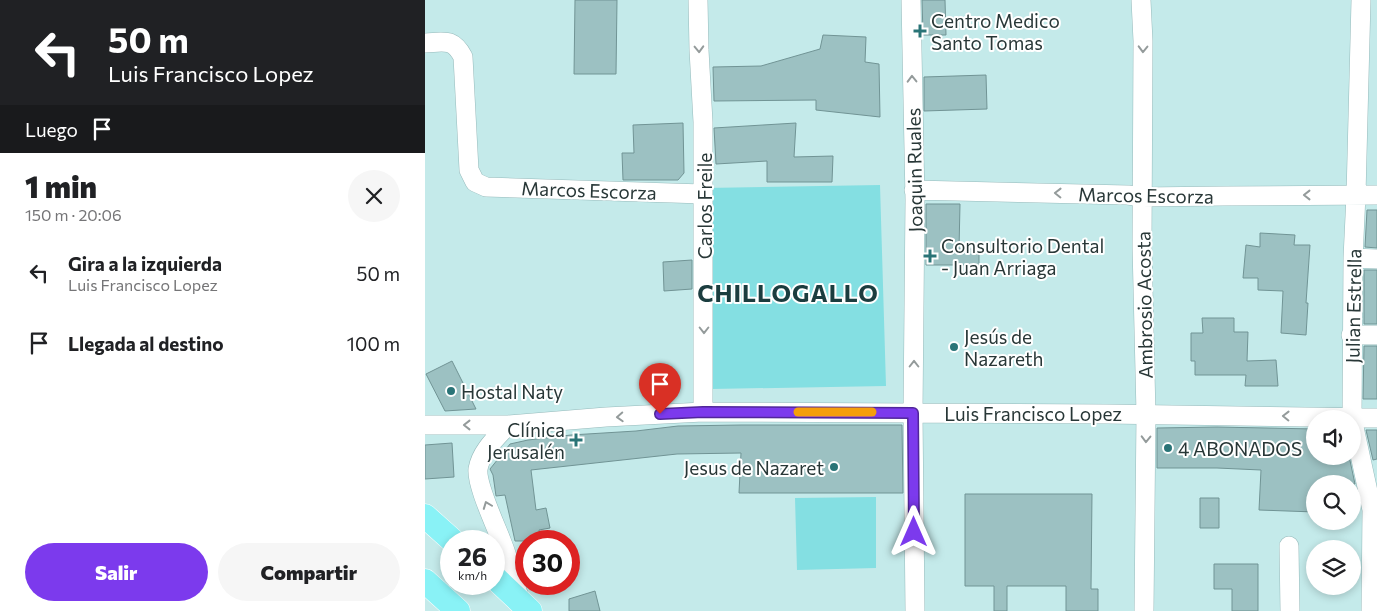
<!DOCTYPE html>
<html lang="es">
<head>
<meta charset="utf-8">
<style>
	:root { --surface:#fff; --page:#f6f6f6; --text:#202124; --muted:#757577; --accent:#7c3aed }
	body { margin:0; font-family:Commissioner,sans-serif; background:var(--page); color:var(--text); height:100vh; display:flex; flex-direction:column; font-size:19px; white-space:nowrap }
	* { box-sizing:border-box; margin:0 }
	p { font-size:16px; color:var(--muted) }
	.icon { flex:none; width:28px; height:28px; fill:none; stroke:currentColor; stroke-width:2; stroke-linecap:round; stroke-linejoin:round }
	.map { position:relative; flex:1; overflow:hidden }
	.panel { display:flex; flex-direction:column; background:var(--surface); width:425px }
	.panel>* { flex:none }
	.guide { background:#202124; color:#fff; overflow:hidden }
	.buttons { position:absolute; left:881px; top:410px; display:grid; gap:10px }
	.buttons a { display:grid; place-items:center; width:55px; height:55px; border-radius:50%; background:var(--surface); box-shadow:0 2px 8px #0003; font-size:25px }
	.speed { position:absolute; left:15px; top:530px; display:flex; gap:10px; font-size:25px; font-weight:700; text-align:center }
	.speed>* { display:grid; place-content:center; width:65px; height:65px; border-radius:50%; background:var(--surface); box-shadow:0 2px 8px #0003; line-height:1 }
	.speed small { font-size:12px; font-weight:400 }
	.speed .limit { border:8px solid #d22; background:#fff; color:#111 }
	.pin { position:absolute; display:grid; place-items:center; width:42px; height:42px; color:#fff; margin:-51px -21px; border-radius:50% 50% 50% 0; rotate:-45deg; box-shadow:0 0 5px #0007 }
	.pin .icon { rotate:45deg }
	.me { position:absolute; width:55px; margin:-28px; rotate:0deg; stroke-linejoin:round; filter:drop-shadow(0 0 4px #0008) }
	.turn { display:flex; align-items:center; gap:18px; height:105px; padding:0 25px; font-size:22px }
	.turn .icon { width:65px; height:65px; stroke-width:2.5 }
	.turn b { display:block; font-size:35px; line-height:42px }
	.then { display:flex; align-items:center; height:48px; padding:0 25px; background:#0003; gap:10px; font-size:19px }
	.round { display:grid; place-items:center; flex:none; width:52px; height:52px; border-radius:26px; background:var(--page) }
	.summary { display:flex; align-items:center; justify-content:space-between; height:85px; padding:0 25px }
	h1 { font-size:30px; font-weight:800; line-height:38px }
	.primary-button { display:flex; gap:10px; margin-top:auto; padding:10px 25px }
	.primary-button a { flex:1; height:58px; border-radius:30px; background:var(--accent); color:#fff; font-size:20px; font-weight:800; line-height:58px; text-align:center }
	.primary-button a+a { background:var(--page); color:var(--text) }
	ul { padding:0; list-style:none }
	li { display:flex; align-items:center; gap:15px; height:70px; padding:0 25px }
	li div { flex:1 }
	li b { display:block; font-size:19px }
	li em { font-style:normal }
	main { display:flex; flex:1; min-height:0 }
	.map>svg:first-child { display:block }
	.green { fill:#84dfe2 }
	.building { fill:#9cc1c2; stroke:#719495 }
	.lines { fill:none; stroke-linecap:round; stroke-linejoin:round }
	.minor-casing { stroke:#96babb; stroke-width:20 }
	.major-casing { stroke:#fff; stroke-width:25 }
	.minor { stroke:#fff; stroke-width:19 }
	.major { stroke:#89f2f6; stroke-width:24 }
	.oneway { stroke:#949b9b }
	.route-casing { stroke:#51269a; stroke-width:12 }
	.route { stroke:#7c3aed; stroke-width:9 }
	.slow { stroke:#f59e0b; stroke-width:9 }
	.poi-dot { fill:#2a7477; stroke:#fff; stroke-width:2 }
	.labels { text-anchor:middle; dominant-baseline:central; stroke-width:4; stroke-linejoin:round; paint-order:stroke }
	.poi-label { font-size:19px; fill:#283737; stroke:#fff; text-anchor:start }
	.street-label { font-size:19px; fill:#283737; stroke:#fff }
	.district-label { font-size:24px; font-weight:bold; letter-spacing:1px; fill:#1b3d3f; stroke:#fff }
</style>
</head>
<body>
<main>
<section class="panel">
<div class="guide">
<div class="turn"><svg class="icon" aria-label="left" viewBox="0 0 24 24"><path d="M17 20v-9H6M10 6l-5 5 5 5"/></svg><div><b>50 m</b>Luis Francisco Lopez</div></div>
<div class="then">Luego<svg class="icon" aria-label="arrive" viewBox="0 0 24 24"><path d="M6 21V4h12l-3 4 3 4H6"/></svg></div>
</div>
<div class="summary"><div><h1>1 min</h1><p>150 m · 20:06</p></div><a class="round"><svg class="icon" aria-label="close" viewBox="0 0 24 24"><path d="M6 6l12 12M18 6L6 18"/></svg></a></div>
<ul>
<li><svg class="icon" aria-label="left" viewBox="0 0 24 24"><path d="M17 20v-9H6M10 6l-5 5 5 5"/></svg><div><b>Gira a la izquierda</b><p>Luis Francisco Lopez</p></div><em>50 m</em></li>
<li><svg class="icon" aria-label="arrive" viewBox="0 0 24 24"><path d="M6 21V4h12l-3 4 3 4H6"/></svg><div><b>Llegada al destino</b></div><em>100 m</em></li>
</ul>
<div class="primary-button"><a>Salir</a><a>Compartir</a></div>
</section>
<div class="map">
<svg width="952" height="611" viewBox="0 0 952 611">
	<rect width="100%" height="100%" fill="#c4eaea"/>
	<path class="green" d="M455 185 461 386 286 389 281 188Z
		M451 497V568L372 570 370 498Z"/>
	<path class="building" d="M150 0H192L191 74H149Z
		M497 0H520L521 35H498Z
		M398 35 441 37 440 62 454 64 455 117 391 110V100L289 101 288 67 336 66 395 49Z
		M561 75 562 109 499 111V77Z
		M258 123 259 173 253 180H198L197 153H209L208 125Z
		M371 123 369 157 408 156 407 182H342V161L291 164 289 128Z
		M501 204H535L534 249H554V265H501Z
		M942 210H952V248L940 247Z
		M835 233 870 235 869 245H885L881 303H883L881 335 856 333 858 291 833 290V278H818L821 245 835 247Z
		M267 260V289L239 291 238 262Z
		M939 270H952V324H939Z
		M777 318H809V332H823L822 361 851 360 853 386H820L821 375H770V361H766V333H778Z
		M939 346H952V399H938Z
		M27 361 51 409 20 411 1 374Z
		M316 425H477L478 493H314L316 453 252 454 106 470 111 510 121 508 125 528 114 530 116 541H90L80 495 71 496 68 475 65 469 85 444 103 440 146 435 211 431 253 426Z
		M792 427 890 429V456H924L930 484H890V512L834 510 836 470 792 468H732V428Z
		M941 430H952V459L948 460Z
		M27 443 29 477 0 479V445Z
		M540 494H667L666 589H673V611H641V586H582V611H569V586H540Z
		M775 498H794V528H775Z
		M789 564H833V611H807V589H789Z
		M170 591 175 611H144V599Z"/>
	<g class="lines">
		<defs>
			<path id="minor" d="M273 0 274 50 278 122V412
				M486 0 490 200 488 413 490 611
				M716 0 718 41 717 246 721 414 719 611
				M936 0 931 195 928 258 927 418 947 510 946 611
				M0 43C20 42 28 38 38 57L44 170 50 182 61 187 278 194
				M489 190 703 195 717 197 799 196 952 195
				M928 258 952 259
				M926 335H952
				M0 425H83L181 417 278 412 682 414 952 418
				M83 425C72 437 56 451 53 469 51 485 72 528 78 545 85 563 89 582 95 600
				M864 546 865 611"/>
			<path id="major" d="M0 516 28 541
				M69 577 105 611
				M0 581 33 611"/>
		</defs>
		<use href="#minor" class="minor-casing"/>
		<use href="#major" class="major-casing"/>
		<use href="#minor" class="minor"/>
		<use href="#major" class="major"/>
	</g>
	<defs><path id="oneway-chevron" d="M-2-3.5L2.5 0L-2 3.5" fill="none" stroke-width="1.6" stroke-linecap="round" stroke-linejoin="round" transform="scale(1.25)"/></defs>
	<g class="oneway">
		<use href="#oneway-chevron" transform="translate(274 49) rotate(88)"/>
		<use href="#oneway-chevron" transform="translate(718 49) rotate(91)"/>
		<use href="#oneway-chevron" transform="translate(487 79) rotate(-91)"/>
		<use href="#oneway-chevron" transform="translate(633 193) rotate(-179)"/>
		<use href="#oneway-chevron" transform="translate(882 195) rotate(180)"/>
		<use href="#oneway-chevron" transform="translate(279 330) rotate(90)"/>
		<use href="#oneway-chevron" transform="translate(489 364) rotate(-90)"/>
		<use href="#oneway-chevron" transform="translate(861 416) rotate(-179)"/>
		<use href="#oneway-chevron" transform="translate(195 417) rotate(177)"/>
		<use href="#oneway-chevron" transform="translate(42 425) rotate(180)"/>
		<use href="#oneway-chevron" transform="translate(721 439) rotate(91)"/>
		<use href="#oneway-chevron" transform="translate(62 505) rotate(-111)"/>
	</g>
	<g class="lines">
		<defs>
			<path id="route" d="M235 414 278 412 488 413 489 532"/>
		</defs>
		<use href="#route" class="route-casing"/>
		<use href="#route" class="route"/>
		<path class="slow" d="M373 412H447"/>
	</g>
	<g class="poi-dot">
		<path d="M492.5 23.5h5v5h5v5h-5v5h-5v-5h-5v-5h5z"/>
		<path d="M502.5 248.5h5v5h5v5h-5v5h-5v-5h-5v-5h5z"/>
		<circle cx="529" cy="347" r="5"/>
		<circle cx="26" cy="391" r="5"/>
		<path d="M148.5 432.5h5v5h5v5h-5v5h-5v-5h-5v-5h5z"/>
		<circle cx="743" cy="448" r="5"/>
		<circle cx="409" cy="467" r="5"/>
	</g>
	<g class="labels">
		<g class="poi-label">
			<text x="506" y="20">Centro Medico<tspan x="506" dy="22">Santo Tomas</tspan></text>
			<text x="516" y="245">Consultorio Dental<tspan x="516" dy="22">- Juan Arriaga</tspan></text>
			<text x="539" y="336">Jesús de<tspan x="539" dy="22">Nazareth</tspan></text>
			<text x="36" y="391">Hostal Naty</text>
			<text x="140" y="429" text-anchor="end">Clínica<tspan x="140" dy="22">Jerusalén</tspan></text>
			<text x="753" y="448">4 ABONADOS</text>
			<text x="399" y="467" text-anchor="end">Jesus de Nazaret</text>
		</g>
		<g class="street-label">
			<text transform="translate(489 170) rotate(-91)">Joaquin Ruales</text>
			<text transform="translate(164 190) rotate(2)">Marcos Escorza</text>
			<text transform="translate(721 195) rotate(1)">Marcos Escorza</text>
			<text transform="translate(279 206) rotate(-90)">Carlos Freile</text>
			<text transform="translate(719 305) rotate(-91)">Ambrosio Acosta</text>
			<text transform="translate(928 306) rotate(-89)">Julian Estrella</text>
			<text x="608" y="413">Luis Francisco Lopez</text>
		</g>
		<g class="district-label">
			<text x="363" y="292">CHILLOGALLO</text>
		</g>
	</g>
</svg>
<div class="buttons">
<a><svg class="icon" aria-label="sound" viewBox="0 0 24 24"><path d="M4 9h4l5-4v14l-5-4H4zM17 9q2 3 0 6"/></svg></a>
<a><svg class="icon" aria-label="search" viewBox="0 0 24 24"><circle cx="10" cy="10" r="6"/><path d="M15 15l6 6"/></svg></a>
<a><svg class="icon" aria-label="layers" viewBox="0 0 24 24"><path d="M12 4l9 5-9 5-9-5zM3 14l9 5 9-5"/></svg></a>
</div>
<div class="speed"><div>26<small>km/h</small></div><div class="limit">30</div></div>
<div class="pin" style="left:235px;top:414px;background:#d93025"><svg class="icon" aria-label="arrive" viewBox="0 0 24 24"><path d="M6 21V4h12l-3 4 3 4H6"/></svg></div>
<svg class="me" style="left:489px;top:532px" viewBox="-20 -20 40 40"><path d="M0-17L14 15 0 8-14 15z" fill="#7c3aed" stroke="#fff" stroke-width="4"/></svg>
</div>
</main>
</body>
</html>
